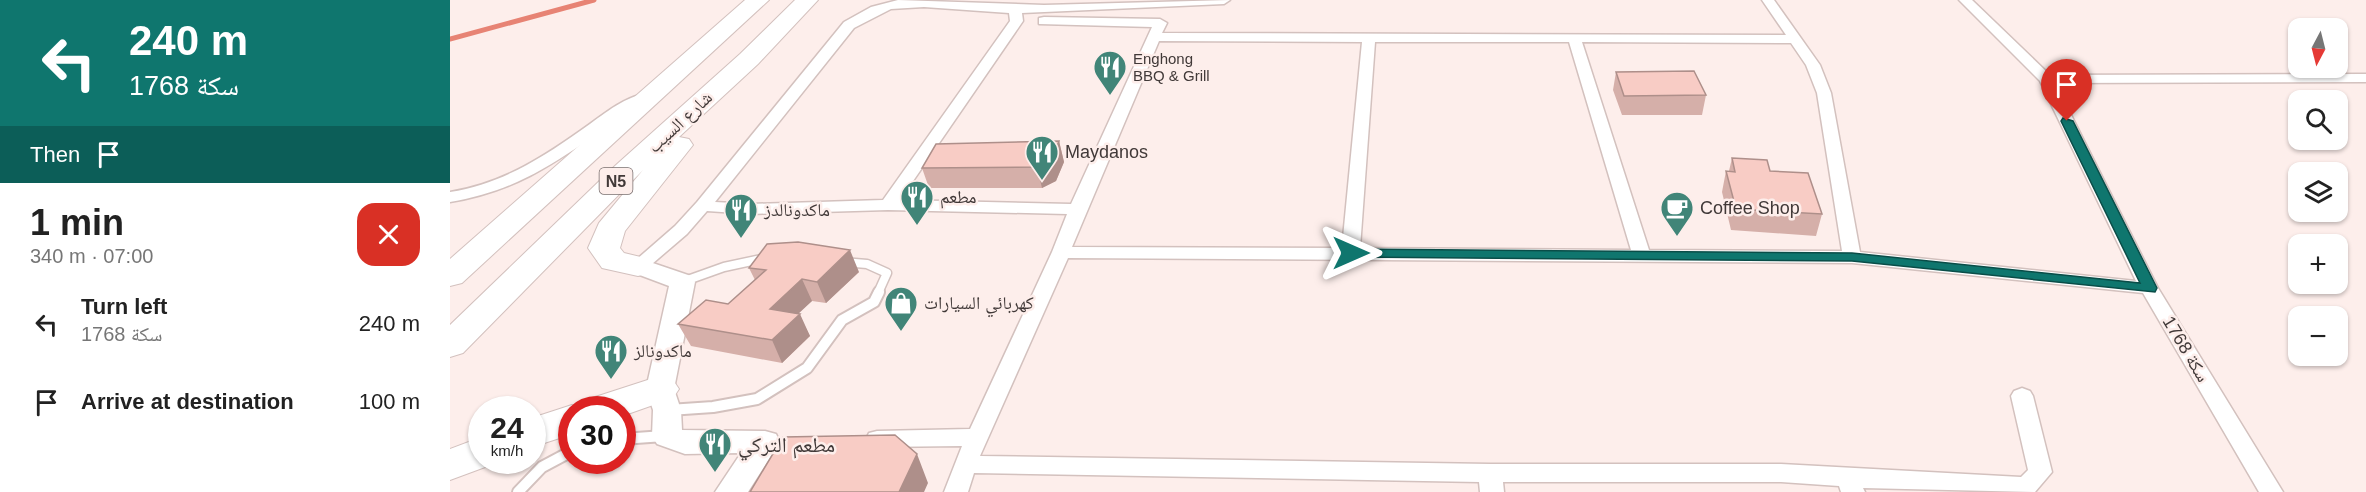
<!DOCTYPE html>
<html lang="en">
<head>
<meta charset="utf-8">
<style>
	:root { --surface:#fff; --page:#f2f2f2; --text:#222; --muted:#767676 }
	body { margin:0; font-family:Arial,"Noto Naskh Arabic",sans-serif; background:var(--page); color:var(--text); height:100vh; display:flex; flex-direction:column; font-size:22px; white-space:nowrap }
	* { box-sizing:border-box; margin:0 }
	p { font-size:20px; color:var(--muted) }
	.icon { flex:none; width:33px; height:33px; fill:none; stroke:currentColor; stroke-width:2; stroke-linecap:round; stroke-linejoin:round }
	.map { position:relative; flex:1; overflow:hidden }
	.drawer { display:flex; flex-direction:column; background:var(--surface); width:450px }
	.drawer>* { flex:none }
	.banner { background:#0f766e; color:#fff; overflow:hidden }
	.needle { width:39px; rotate:187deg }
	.buttons { position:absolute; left:1838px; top:18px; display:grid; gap:12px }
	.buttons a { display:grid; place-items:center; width:60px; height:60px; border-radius:12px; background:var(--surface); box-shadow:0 2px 4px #0004; font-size:30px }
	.speed { position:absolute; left:18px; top:396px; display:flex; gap:12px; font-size:30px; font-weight:700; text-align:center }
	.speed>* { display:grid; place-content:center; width:78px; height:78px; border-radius:50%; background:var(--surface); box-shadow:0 2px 4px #0004; line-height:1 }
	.speed small { font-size:15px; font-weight:400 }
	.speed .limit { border:9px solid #d22; background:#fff; color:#111 }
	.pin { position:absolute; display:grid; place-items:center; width:51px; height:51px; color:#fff; margin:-62px -26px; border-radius:50% 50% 50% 0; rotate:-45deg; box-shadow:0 0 6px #0007 }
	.pin .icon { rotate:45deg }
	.me { position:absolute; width:66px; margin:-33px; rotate:90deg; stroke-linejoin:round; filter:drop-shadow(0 0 4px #0008) }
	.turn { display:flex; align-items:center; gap:21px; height:126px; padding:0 30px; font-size:27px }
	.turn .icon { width:78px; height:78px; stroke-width:2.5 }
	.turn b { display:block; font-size:42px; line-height:51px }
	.then { display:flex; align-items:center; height:57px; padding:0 30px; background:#0003; gap:12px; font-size:22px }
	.round { display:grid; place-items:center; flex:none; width:63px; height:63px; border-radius:18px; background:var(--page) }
	.overview { display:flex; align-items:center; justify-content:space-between; height:102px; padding:0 30px }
	h1 { font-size:36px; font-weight:800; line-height:45px }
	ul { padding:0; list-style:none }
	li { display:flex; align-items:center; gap:18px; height:78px; padding:0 30px }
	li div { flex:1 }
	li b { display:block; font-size:22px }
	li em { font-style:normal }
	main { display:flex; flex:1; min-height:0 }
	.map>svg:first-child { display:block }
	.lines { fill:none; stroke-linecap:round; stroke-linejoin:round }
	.stream { stroke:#e78374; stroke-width:5 }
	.service-far1-casing { stroke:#d3c1be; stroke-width:11 }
	.service-casing { stroke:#d3c1be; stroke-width:14 }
	.minor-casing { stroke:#d3c1be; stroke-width:3 }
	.tertiary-casing { stroke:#d3c1be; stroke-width:3 }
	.trunk-casing { stroke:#d3c1be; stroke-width:2 }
	.service-far1 { stroke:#fff; stroke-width:8 }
	.service { stroke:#fff; stroke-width:10 }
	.minor { fill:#fff; fill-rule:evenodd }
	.tertiary { fill:#fff; fill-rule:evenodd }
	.trunk { fill:#fff; fill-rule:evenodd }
	.wall { fill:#d5afa9 }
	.shaded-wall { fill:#ae8f8a }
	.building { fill:#f8ccc5; stroke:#ae8f8a; stroke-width:1.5 }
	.route { fill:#0f766e; stroke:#0a4d48; stroke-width:1.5 }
	.labels { text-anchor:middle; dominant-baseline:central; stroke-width:5; stroke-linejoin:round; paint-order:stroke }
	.far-poi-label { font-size:15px; fill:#413938; stroke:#fdeeeb; text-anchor:start }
	.shield { fill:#fdeeeb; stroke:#796f6e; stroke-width:1.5 }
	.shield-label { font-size:16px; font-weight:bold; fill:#413938 }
	.street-label { font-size:18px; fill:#413938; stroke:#fdeeeb }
	.poi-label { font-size:18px; fill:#413938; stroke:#fdeeeb; text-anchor:start }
	.near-poi-label { font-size:21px; fill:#413938; stroke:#fdeeeb; text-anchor:start }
</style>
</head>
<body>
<main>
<section class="drawer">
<div class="banner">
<div class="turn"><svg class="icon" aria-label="left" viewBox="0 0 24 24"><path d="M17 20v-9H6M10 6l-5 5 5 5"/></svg><div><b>240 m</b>سكة 1768</div></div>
<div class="then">Then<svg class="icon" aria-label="arrive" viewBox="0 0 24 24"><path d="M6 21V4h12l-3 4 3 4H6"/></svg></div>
</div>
<div class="overview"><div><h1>1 min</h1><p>340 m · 07:00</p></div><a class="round" style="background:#d93025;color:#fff"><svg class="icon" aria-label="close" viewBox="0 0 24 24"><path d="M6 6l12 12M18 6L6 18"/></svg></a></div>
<ul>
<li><svg class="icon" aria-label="left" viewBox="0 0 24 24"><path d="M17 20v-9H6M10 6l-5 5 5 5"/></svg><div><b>Turn left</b><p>سكة 1768</p></div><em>240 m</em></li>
<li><svg class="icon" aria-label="arrive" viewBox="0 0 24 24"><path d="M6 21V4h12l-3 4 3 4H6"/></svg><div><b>Arrive at destination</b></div><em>100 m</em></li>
</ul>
</section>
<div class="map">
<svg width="1916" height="492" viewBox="0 0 1916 492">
	<rect width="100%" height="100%" fill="#fdeeeb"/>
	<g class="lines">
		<path class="stream" d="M0 39 144 0"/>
		<defs>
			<path id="service-far1" d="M393 262 417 264 437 273 428 293
				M232 282 274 267 316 258"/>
			<path id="service" d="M219 410 263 407 307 399 357 368 392 320 424 302 429 292
				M172 439 214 436
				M68 492 92 467 122 451"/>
			<path id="minor" d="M448 0 594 5 780 0 774 4 572 13 573 21 450 200 621 204 702 27 589 24V18L594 17 710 19 717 23 712 33 1336 35 1312 0H1324L1370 65 1381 93 1410 252 1686 281 1590 81 1509 0H1522L1600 75 1916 74V82L1605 83 1708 288 1833 492H1809L1693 293 1402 263 618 258 530 456 1040 464H1331L1571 477 1578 470 1561 396 1564 391 1572 388 1580 391 1583 396 1602 472 1585 492 1413 488 1415 492H1391L1389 486 1331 482H1053L1054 492H1030L1029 482 524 473 518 492H494L512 446 427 447 419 445 416 439 419 433 427 431 520 429 602 252 617 214 438 210 301 214 257 211 237 234 195 270 188 272 179 266 225 226 247 202 394 22 421 7ZM474 7 559 13 560 21 433 200 301 204 265 202 404 28 441 9ZM709 41 912 42 892 248 622 247ZM925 42H1119L1181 250 910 248ZM1132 42 1341 43 1356 65 1367 93 1392 251 1199 250Z
				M190 95 195 96 197 99 195 102C125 145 85 188 0 202V192C50 184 89 160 130 131 148 119 169 100 190 95Z"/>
			<path id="tertiary" d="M188 258 241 276 245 282 224 389 231 410 232 430 315 431 326 434 330 442 298 492H265L291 453 235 454 207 444 202 436 203 410 196 389 219 286 179 271 176 266 179 261Z"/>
			<path id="trunk" d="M295 0H319L12 283 0 286V259Z
				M345 0H368L308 64 229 137 239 139 243 145 175 231 170 248 174 253 199 259 204 266 199 273 188 276 152 268 138 248 149 223 193 170 13 353 0 357V325L166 165 290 54Z
				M210 376 223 380 229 389 223 398 172 416V410H122V434L82 447V418L122 405 131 408 136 400Z
				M32 437V460H47L46 463 0 480V449Z"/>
		</defs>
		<use href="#service-far1" class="service-far1-casing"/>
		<use href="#service" class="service-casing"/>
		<use href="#minor" class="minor-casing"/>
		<use href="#tertiary" class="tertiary-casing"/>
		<use href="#trunk" class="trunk-casing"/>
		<use href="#service-far1" class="service-far1"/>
		<use href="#service" class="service"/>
		<use href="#minor" class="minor"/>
		<use href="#tertiary" class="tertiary"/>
		<use href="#trunk" class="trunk"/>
	</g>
	<path class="wall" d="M1166 72 1256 95 1252 115H1172L1163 90Z
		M609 141 614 162 606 181 592 188H479L472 168Z
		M1282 158 1320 171 1372 214 1366 236 1281 230 1272 192 1276 171H1279Z
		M299 268 409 272 376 303 362 301 348 313 360 336 332 363 241 346 228 324 278 304 305 280Z"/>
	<path class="shaded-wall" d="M609 141 614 162 606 181 592 188 587 167Z
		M400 250 409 272 376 303 367 282Z
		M352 279 362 301 330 331 320 309Z
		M350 314 360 336 332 363 322 340Z
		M467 454 478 483 474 492H449Z"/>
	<path class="building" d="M1244 71 1256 95 1174 96 1166 72Z
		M609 141 601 161 587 167 472 168 486 144Z
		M1282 158 1317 160 1320 171 1358 173 1372 214 1286 209 1276 171 1285 172Z
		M348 242 400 250 367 282 352 279 320 309 350 314 322 340 228 324 256 300 278 304 316 270 299 268 317 244Z
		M445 435 467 454 449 492H300L333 437Z"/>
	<path class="route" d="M1613 118 1623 121 1707 288 1705 292 1402 261 901 257 894 253 901 249 1402 253 1690 283 1611 121Z"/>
	<defs>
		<symbol id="restaurant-pin" viewBox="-11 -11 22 30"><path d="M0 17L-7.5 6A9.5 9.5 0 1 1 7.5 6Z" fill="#418578" stroke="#fdeeeb"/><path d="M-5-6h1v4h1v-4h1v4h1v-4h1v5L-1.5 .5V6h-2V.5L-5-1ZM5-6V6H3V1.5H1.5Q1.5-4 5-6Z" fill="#fff"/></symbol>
		<symbol id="cafe-pin" viewBox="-11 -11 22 30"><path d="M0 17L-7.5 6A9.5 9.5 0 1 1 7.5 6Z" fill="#418578" stroke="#fdeeeb"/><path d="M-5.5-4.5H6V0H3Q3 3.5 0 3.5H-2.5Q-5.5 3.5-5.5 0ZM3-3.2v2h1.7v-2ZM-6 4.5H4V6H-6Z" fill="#fff"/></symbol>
		<symbol id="shop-pin" viewBox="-11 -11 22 30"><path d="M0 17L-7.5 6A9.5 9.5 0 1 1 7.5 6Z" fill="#418578" stroke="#fdeeeb"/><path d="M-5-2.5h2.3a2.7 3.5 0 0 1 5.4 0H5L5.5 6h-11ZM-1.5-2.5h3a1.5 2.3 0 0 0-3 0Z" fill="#fff"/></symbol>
	</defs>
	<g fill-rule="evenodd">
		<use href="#restaurant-pin" x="641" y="48" width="38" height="52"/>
		<use href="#restaurant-pin" x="573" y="133" width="38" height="52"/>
		<use href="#restaurant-pin" x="448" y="178" width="38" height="52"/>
		<use href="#cafe-pin" x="1208" y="189" width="38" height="52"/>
		<use href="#restaurant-pin" x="272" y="191" width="38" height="52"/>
		<use href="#shop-pin" x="432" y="284" width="38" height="52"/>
		<use href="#restaurant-pin" x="142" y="332" width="38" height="52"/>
		<use href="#restaurant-pin" x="246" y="425" width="38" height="52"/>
	</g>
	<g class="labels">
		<g class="far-poi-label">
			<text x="683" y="58">Enghong<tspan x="683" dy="17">BBQ &amp; Grill</tspan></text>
		</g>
		<rect class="shield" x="149.5" y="168" width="33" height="26" rx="4.5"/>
		<g class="shield-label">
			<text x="166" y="181">N5</text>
		</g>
		<g class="street-label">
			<text transform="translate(230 122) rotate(-43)">شارع السيب</text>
			<text transform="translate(1736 349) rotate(59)">سكة 1768</text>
		</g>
		<g class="poi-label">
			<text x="615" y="152">Maydanos</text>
			<text x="490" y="197">مطعم</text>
			<text x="1250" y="208">Coffee Shop</text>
			<text x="314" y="210">ماكدونالدز</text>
			<text x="474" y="303">كهربائي السيارات</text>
			<text x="184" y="351">ماكدونالز</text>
		</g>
		<g class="near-poi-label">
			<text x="288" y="444">مطعم التركي</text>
		</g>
	</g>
</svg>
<div class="buttons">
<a><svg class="needle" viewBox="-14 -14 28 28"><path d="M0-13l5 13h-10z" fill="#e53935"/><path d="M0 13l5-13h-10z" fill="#767676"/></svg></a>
<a><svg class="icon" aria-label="search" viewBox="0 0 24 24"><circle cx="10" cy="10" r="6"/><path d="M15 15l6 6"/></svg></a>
<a><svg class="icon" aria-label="layers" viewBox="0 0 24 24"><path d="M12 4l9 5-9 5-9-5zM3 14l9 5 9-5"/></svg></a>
<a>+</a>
<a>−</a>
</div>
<div class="speed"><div>24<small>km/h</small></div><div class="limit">30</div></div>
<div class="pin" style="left:1617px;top:121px;background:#d93025"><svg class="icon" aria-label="arrive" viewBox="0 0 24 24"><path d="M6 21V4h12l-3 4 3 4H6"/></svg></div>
<svg class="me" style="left:901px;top:253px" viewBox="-20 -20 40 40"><path d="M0-17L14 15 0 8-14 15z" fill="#0f766e" stroke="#fff" stroke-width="4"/></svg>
</div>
</main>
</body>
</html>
